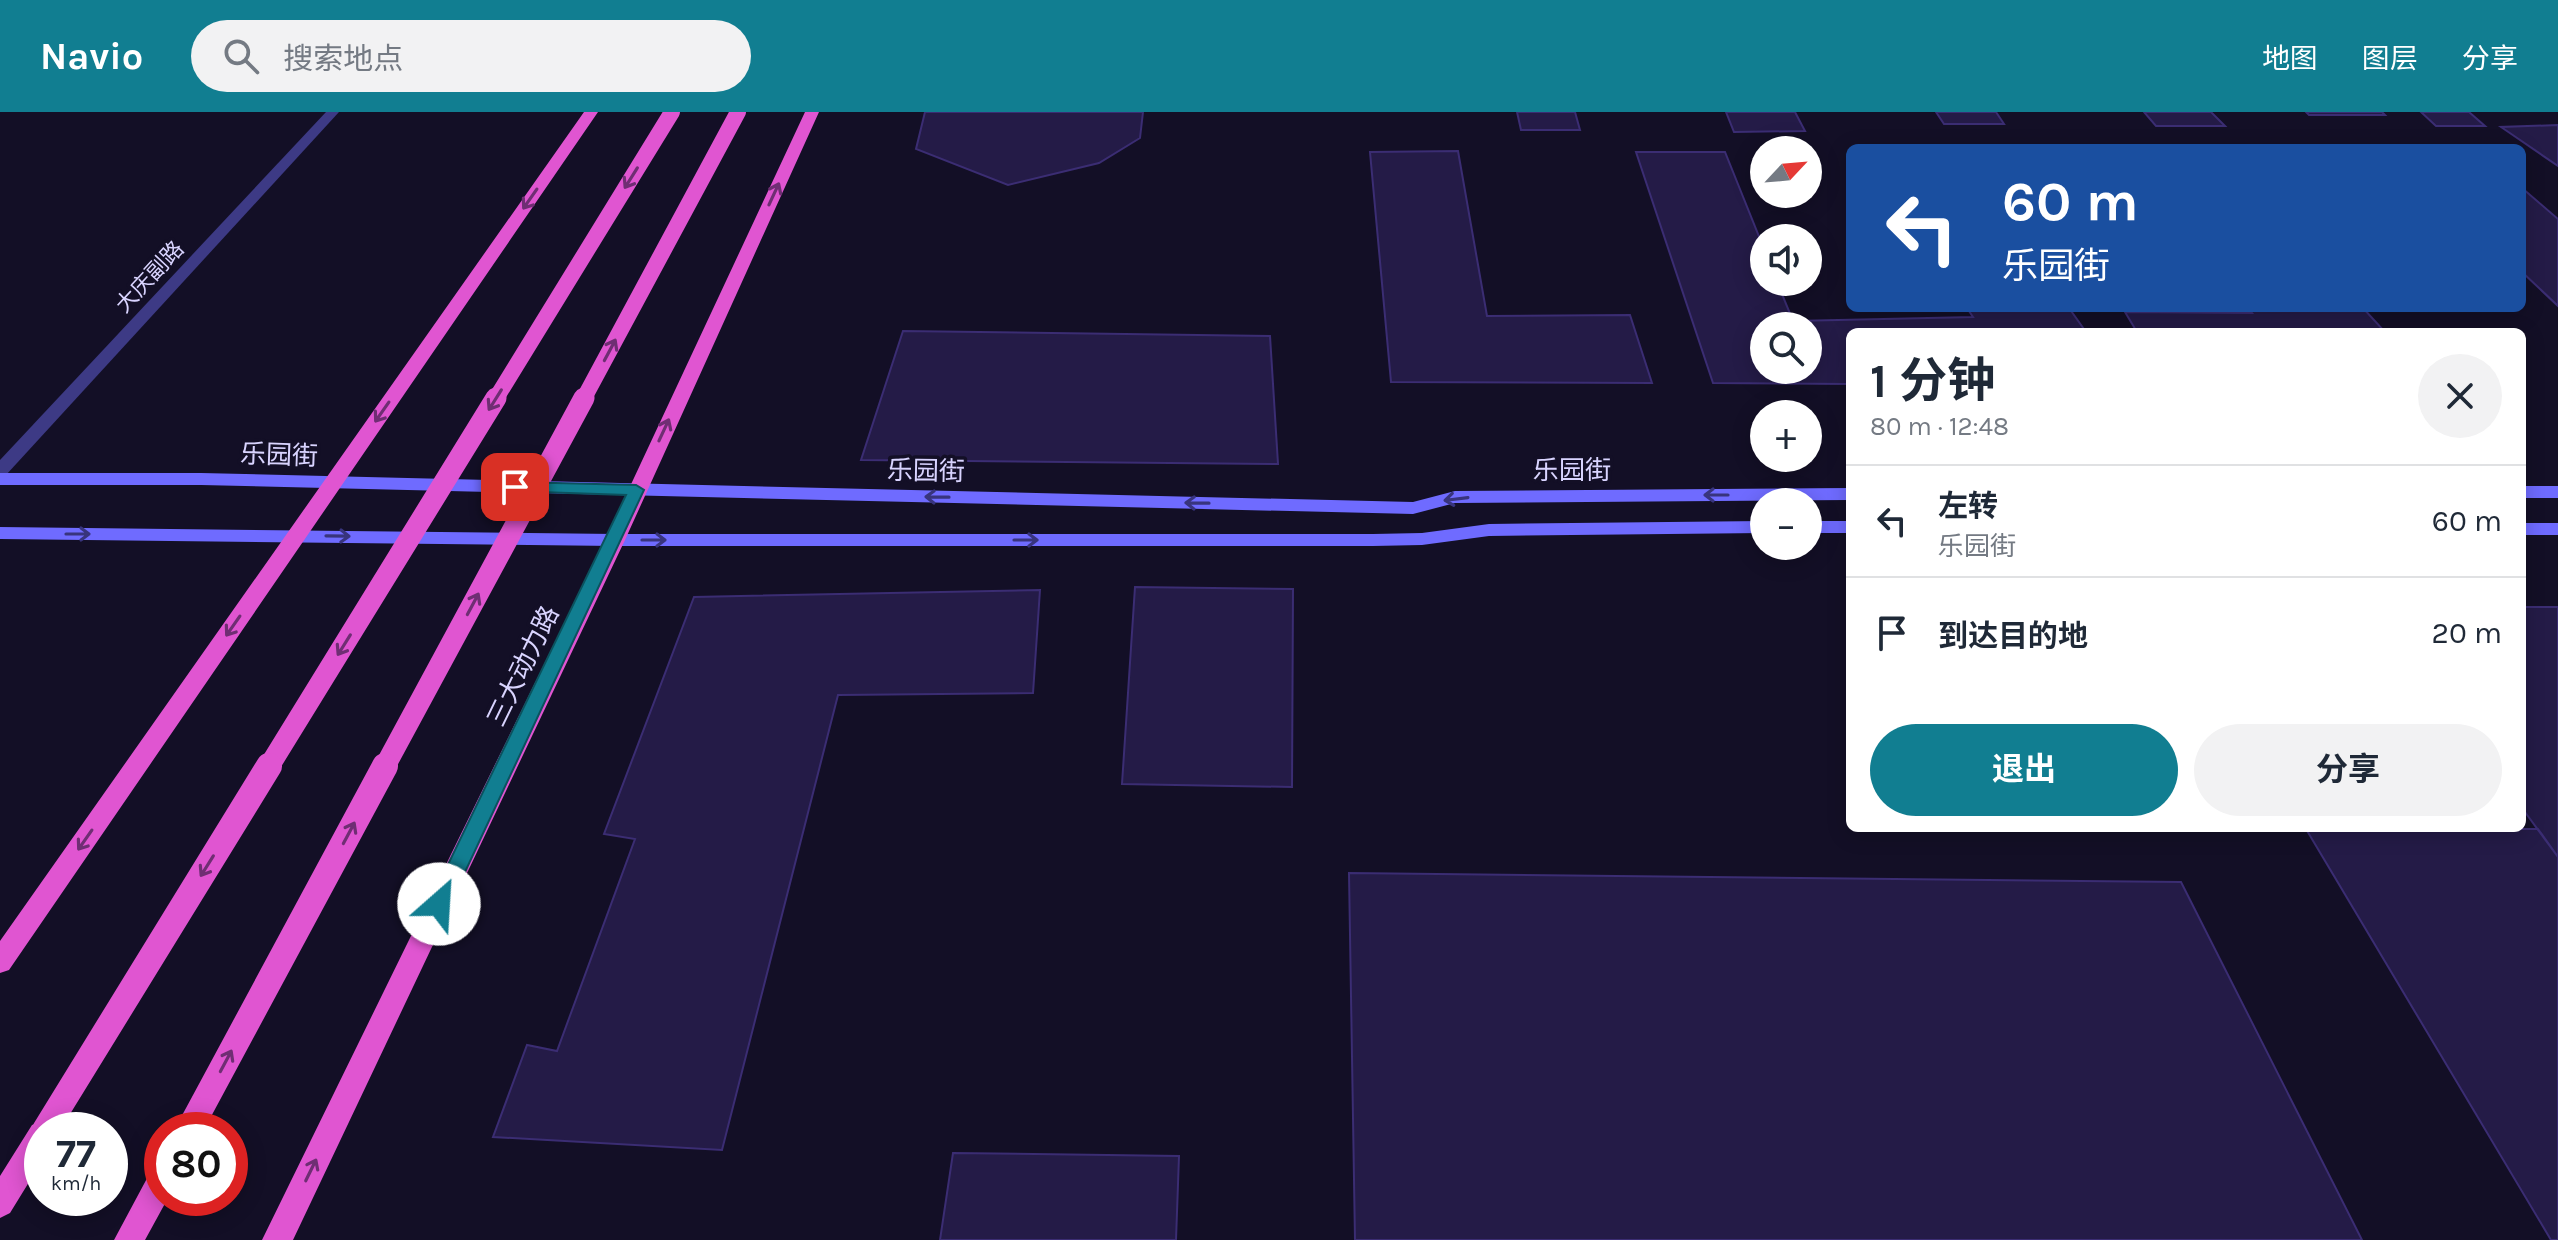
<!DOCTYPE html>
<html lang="zh">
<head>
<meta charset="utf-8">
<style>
	:root { --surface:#fff; --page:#f2f2f3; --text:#1f2937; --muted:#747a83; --line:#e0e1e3; --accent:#117e91 }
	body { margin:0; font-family:Karla,"Noto Sans SC",sans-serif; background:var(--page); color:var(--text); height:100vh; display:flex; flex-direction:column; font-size:30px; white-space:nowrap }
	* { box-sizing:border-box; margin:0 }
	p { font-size:26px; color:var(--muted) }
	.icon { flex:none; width:44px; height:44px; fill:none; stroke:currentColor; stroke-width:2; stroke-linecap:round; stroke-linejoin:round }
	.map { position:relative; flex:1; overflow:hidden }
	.sheet { position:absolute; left:1846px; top:216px; width:680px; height:504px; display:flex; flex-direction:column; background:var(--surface); border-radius:12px; box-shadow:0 4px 20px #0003 }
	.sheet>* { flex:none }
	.hud { position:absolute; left:1846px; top:32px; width:680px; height:168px; border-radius:12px; box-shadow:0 4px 20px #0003; background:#1a4fa0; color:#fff; overflow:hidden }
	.needle { width:52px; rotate:64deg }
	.fabs { position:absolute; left:1750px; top:24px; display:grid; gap:16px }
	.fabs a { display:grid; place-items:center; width:72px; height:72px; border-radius:50%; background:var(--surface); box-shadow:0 4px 20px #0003; font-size:40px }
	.speed { position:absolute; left:24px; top:1000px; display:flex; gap:16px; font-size:40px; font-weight:700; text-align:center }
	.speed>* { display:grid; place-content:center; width:104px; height:104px; border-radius:50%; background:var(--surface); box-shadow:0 4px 20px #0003; line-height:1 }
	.speed small { font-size:20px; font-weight:400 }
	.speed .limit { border:12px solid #d22; background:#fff; color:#111 }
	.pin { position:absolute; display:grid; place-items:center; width:68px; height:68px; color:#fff; margin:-34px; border-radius:16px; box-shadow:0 4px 12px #0006 }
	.me { position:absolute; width:88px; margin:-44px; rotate:26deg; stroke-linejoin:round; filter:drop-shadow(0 0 6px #0008) }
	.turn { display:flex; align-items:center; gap:28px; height:168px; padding:0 24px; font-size:36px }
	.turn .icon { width:104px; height:104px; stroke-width:2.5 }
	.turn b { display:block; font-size:56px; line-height:68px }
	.round { display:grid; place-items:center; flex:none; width:84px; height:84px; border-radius:42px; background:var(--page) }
	.summary { display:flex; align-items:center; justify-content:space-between; height:136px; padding:0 24px }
	h1 { font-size:48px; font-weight:700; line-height:60px }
	.button { display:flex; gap:16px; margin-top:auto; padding:16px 24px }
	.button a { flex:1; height:92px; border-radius:48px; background:var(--accent); color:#fff; font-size:32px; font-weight:700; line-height:92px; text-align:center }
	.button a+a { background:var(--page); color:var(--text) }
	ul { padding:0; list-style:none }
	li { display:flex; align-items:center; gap:24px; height:112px; padding:0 24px; border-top:2px solid var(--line) }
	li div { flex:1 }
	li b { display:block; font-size:30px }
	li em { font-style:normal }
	header { display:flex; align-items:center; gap:48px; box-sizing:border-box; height:112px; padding:0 40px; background:var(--accent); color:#fff }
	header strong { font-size:38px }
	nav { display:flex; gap:44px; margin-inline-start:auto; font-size:28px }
	.search { width:560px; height:72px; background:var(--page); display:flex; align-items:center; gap:20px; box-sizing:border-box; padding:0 28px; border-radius:44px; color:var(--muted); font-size:30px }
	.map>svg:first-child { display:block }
	.building { fill:#241b47; stroke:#3b2d73; stroke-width:2; fill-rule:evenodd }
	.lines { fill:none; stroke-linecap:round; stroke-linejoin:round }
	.tertiary { fill:#3d3a85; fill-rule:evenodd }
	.secondary { fill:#6f6bff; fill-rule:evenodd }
	.trunk { fill:#e055d1; fill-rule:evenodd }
	.trunk-bridge-far2 { stroke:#e055d1; stroke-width:16 }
	.trunk-bridge-far1 { stroke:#e055d1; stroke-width:21 }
	.trunk-bridge { stroke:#e055d1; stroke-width:26 }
	.oneway { stroke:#6f2e73 }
	.oneway2 { stroke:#38347d }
	.route { fill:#117e91; stroke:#0b525e; stroke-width:2 }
	.labels { text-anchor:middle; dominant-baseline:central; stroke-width:7; stroke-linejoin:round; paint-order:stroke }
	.far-street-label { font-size:22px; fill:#d9d4ff; stroke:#130f26 }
	.street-label { font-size:26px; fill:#d9d4ff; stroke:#130f26 }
</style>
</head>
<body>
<header>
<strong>Navio</strong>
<div class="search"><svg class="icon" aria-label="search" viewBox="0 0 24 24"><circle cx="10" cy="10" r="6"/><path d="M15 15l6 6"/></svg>搜索地点</div>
<nav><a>地图</a><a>图层</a><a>分享</a></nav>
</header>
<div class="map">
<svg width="2558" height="1128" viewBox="0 0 2558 1128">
	<rect width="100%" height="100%" fill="#130f26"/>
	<path class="building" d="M925 0H1143L1140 26 1099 51 1008 73 916 37Z
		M1517 0H1575L1580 18H1521Z
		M1726 0H1795L1805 19 1734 20Z
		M1936 0H1996L2004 12H1944Z
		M2144 0H2211L2225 14H2156Z
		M2306 0H2382L2385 3H2309Z
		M2421 0H2469L2485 14H2436Z
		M2558 13V54L2501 15Z
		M1458 39 1487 204 1630 203 1652 271 1391 270 1370 40Z
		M1636 40H1725L1764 137V170H1777L1793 209 1973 205 1967 196H2069L2086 220H1850V272L1713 271ZM1764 214H1808V258H1764Z
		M2522 76 2558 107V194L2522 160Z
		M2248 196H2363L2385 220H2137L2125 200 2252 201Z
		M903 219 1270 224 1278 352 861 348Z
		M1135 475 1293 477 1292 675 1122 672Z
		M1040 478 1033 581 838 583 722 1038 493 1025 527 933 557 939 635 727 604 722 694 485Z
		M2522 495H2558V745L2522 696Z
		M2306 717H2538L2558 745V1128H2551Z
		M1349 761 2181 770 2362 1128H1355Z
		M953 1041 1179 1044 1176 1128H940Z"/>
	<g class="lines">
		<path class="tertiary" d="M326 0H339L6 363 0 365V348Z"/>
		<path class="secondary" d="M0 361H201L1413 390 1455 379 1850 376V388L1455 391 1413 402 201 373H0Z
			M2522 374H2558V386H2522Z
			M1764 409V421L1489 424 1422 433 1373 434H615L0 427V415L615 422H1373L1422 421 1489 412Z
			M1808 409H1850V421H1808Z
			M2522 411H2558V423H2522Z"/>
		<path class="trunk" d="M584 0H598L9 858 0 861V829Z
			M805 0H819L625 428 293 1128H262L605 428Z
			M42 1009 52 1013 54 1018H42V1049L10 1101 0 1106V1064L32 1013Z
			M162 1053V1086H168L145 1128H114L152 1057Z"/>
		<path class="trunk-bridge-far2" d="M495 288 672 0
			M583 288 738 0"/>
		<path class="trunk-bridge-far1" d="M268 656 496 286
			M384 656 584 286"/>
		<path class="trunk-bridge" d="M45 1018 269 654
			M189 1018 385 654"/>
	</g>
	<defs><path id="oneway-shaft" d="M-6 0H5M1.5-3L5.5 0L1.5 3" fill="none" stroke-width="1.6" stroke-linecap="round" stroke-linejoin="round" transform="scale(2)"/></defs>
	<g class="oneway">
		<use href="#oneway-shaft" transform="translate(631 66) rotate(122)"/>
		<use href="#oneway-shaft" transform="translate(774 82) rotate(-65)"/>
		<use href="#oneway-shaft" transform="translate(530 87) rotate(125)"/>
		<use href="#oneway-shaft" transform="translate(610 238) rotate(-62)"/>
		<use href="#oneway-shaft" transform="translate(495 288) rotate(122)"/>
		<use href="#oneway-shaft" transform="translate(382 300) rotate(125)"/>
		<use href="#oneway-shaft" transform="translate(664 318) rotate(-65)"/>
		<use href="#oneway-shaft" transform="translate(473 492) rotate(-62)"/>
		<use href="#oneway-shaft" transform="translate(233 514) rotate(125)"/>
		<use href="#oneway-shaft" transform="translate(344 533) rotate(122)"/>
		<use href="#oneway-shaft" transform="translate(349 721) rotate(-62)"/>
		<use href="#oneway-shaft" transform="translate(85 728) rotate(125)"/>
		<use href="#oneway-shaft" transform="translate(207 754) rotate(122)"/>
		<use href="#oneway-shaft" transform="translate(226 949) rotate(-62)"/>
		<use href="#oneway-shaft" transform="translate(311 1058) rotate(-64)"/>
	</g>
	<g class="oneway2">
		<use href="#oneway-shaft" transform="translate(1716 383) rotate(180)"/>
		<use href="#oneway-shaft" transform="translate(937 385) rotate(-179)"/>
		<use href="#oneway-shaft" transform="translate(1456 387) rotate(173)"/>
		<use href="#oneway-shaft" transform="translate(1197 391) rotate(-179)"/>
		<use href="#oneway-shaft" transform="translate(78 422)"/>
		<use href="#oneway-shaft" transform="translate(338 424) rotate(1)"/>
		<use href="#oneway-shaft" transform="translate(654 428)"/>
		<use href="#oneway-shaft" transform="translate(1026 428)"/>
	</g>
	<path class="route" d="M515 370 636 373 644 378 450 792 447 798 439 801 432 798 429 792 626 383 510 379V371Z"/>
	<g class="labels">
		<g class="far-street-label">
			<text transform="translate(150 165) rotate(-47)">大庆副路</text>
		</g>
		<g class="street-label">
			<text transform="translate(279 343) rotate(2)">乐园街</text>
			<text x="1572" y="358">乐园街</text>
			<text transform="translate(926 359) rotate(1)">乐园街</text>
			<text transform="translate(523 554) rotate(-64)">三大动力路</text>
		</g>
	</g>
</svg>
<div class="fabs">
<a><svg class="needle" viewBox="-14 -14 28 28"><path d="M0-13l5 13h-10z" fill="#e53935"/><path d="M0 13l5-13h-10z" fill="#747a83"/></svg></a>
<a><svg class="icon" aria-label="sound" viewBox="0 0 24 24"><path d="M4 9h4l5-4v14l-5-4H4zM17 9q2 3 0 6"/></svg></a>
<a><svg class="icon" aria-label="search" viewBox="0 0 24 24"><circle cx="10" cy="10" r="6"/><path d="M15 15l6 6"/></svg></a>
<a>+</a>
<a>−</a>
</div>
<div class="speed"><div>77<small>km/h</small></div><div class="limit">80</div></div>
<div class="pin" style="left:515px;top:375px;background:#d93025"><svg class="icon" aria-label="arrive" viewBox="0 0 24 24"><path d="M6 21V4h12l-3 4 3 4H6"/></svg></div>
<svg class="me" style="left:439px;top:792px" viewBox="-20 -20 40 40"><circle r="19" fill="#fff"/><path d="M0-13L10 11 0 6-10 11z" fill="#117e91"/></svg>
<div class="hud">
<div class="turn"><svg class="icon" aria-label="left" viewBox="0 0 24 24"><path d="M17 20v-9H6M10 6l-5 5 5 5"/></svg><div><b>60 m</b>乐园街</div></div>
</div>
<section class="sheet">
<div class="summary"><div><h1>1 分钟</h1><p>80 m · 12:48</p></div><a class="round"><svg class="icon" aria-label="close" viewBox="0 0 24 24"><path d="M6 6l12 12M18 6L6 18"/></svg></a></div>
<ul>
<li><svg class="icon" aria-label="left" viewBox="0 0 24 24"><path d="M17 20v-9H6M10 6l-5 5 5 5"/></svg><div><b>左转</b><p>乐园街</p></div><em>60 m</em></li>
<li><svg class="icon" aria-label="arrive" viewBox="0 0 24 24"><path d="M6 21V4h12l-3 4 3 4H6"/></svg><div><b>到达目的地</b></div><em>20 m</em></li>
</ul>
<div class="button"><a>退出</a><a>分享</a></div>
</section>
</div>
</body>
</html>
